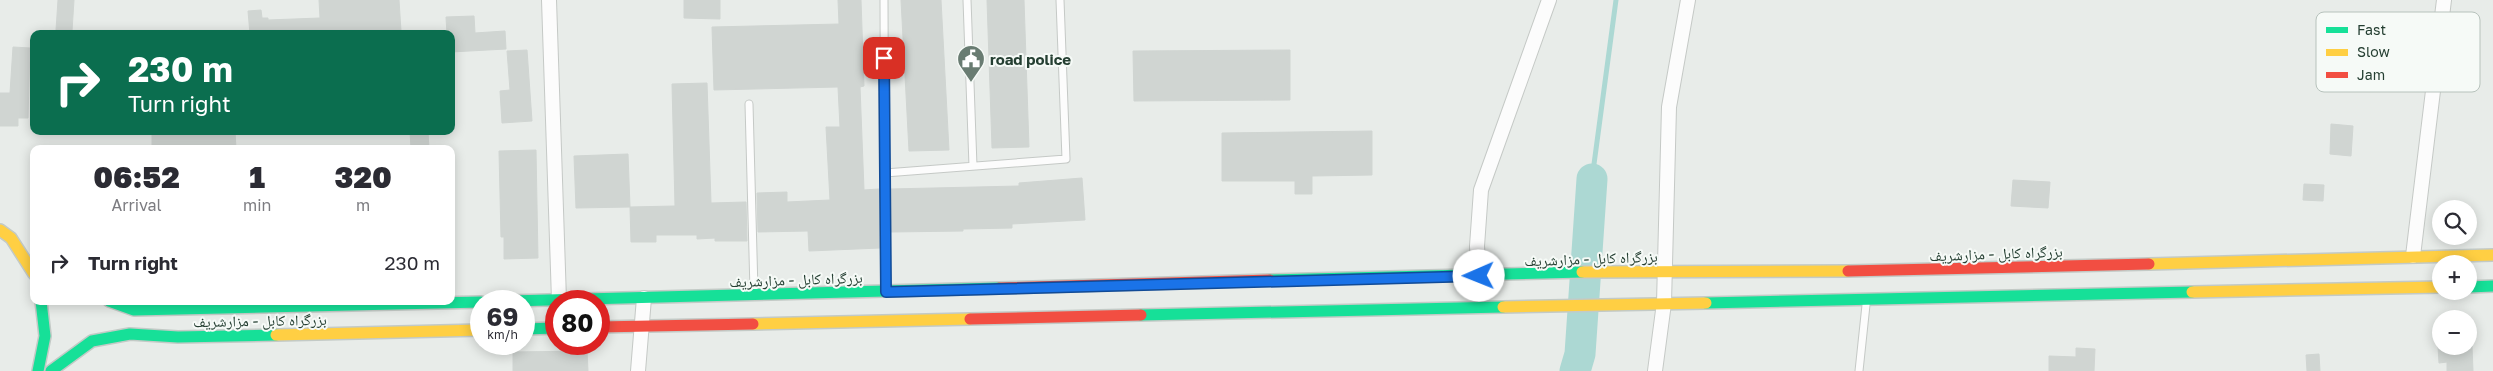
<!DOCTYPE html>
<html lang="en">
<head>
<meta charset="utf-8">
<style>
	:root { --surface:#fff; --page:#f2f2f3; --text:#2b2b33; --muted:#7c7c81 }
	body { margin:0; font-family:"Golos Text","Noto Naskh Arabic",sans-serif; background:var(--page); color:var(--text); height:100vh; display:flex; flex-direction:column; font-size:19px; white-space:nowrap }
	* { box-sizing:border-box; margin:0 }
	p { font-size:16px; color:var(--muted) }
	.icon { flex:none; width:28px; height:28px; fill:none; stroke:currentColor; stroke-width:2; stroke-linecap:round; stroke-linejoin:round }
	.map { position:relative; flex:1; overflow:hidden }
	.drawer { position:absolute; left:30px; top:145px; width:425px; height:160px; display:flex; flex-direction:column; background:var(--surface); border-radius:10px; box-shadow:0 2px 12px #0003 }
	.drawer>* { flex:none }
	.guide { position:absolute; left:30px; top:30px; width:425px; height:105px; border-radius:10px; box-shadow:0 2px 12px #0003; background:#0b6e4f; color:#fff; overflow:hidden }
	.fabs { position:absolute; left:2432px; top:200px; display:grid; gap:10px }
	.fabs a { display:grid; place-items:center; width:45px; height:45px; border-radius:50%; background:var(--surface); box-shadow:0 2px 12px #0003; font-size:25px }
	.speed { position:absolute; left:470px; top:290px; display:flex; gap:10px; font-size:25px; font-weight:700; text-align:center }
	.speed>* { display:grid; place-content:center; width:65px; height:65px; border-radius:50%; background:var(--surface); box-shadow:0 2px 12px #0003; line-height:1 }
	.speed small { font-size:12px; font-weight:400 }
	.speed .limit { border:8px solid #d22; background:#fff; color:#111 }
	.pin { position:absolute; display:grid; place-items:center; width:42px; height:42px; color:#fff; margin:-21px; border-radius:10px; box-shadow:0 2px 8px #0006 }
	.me { position:absolute; width:55px; margin:-28px; rotate:269deg; stroke-linejoin:round; filter:drop-shadow(0 0 4px #0008) }
	.turn { display:flex; align-items:center; gap:18px; height:105px; padding:0 15px; font-size:22px }
	.turn .icon { width:65px; height:65px; stroke-width:2.5 }
	.turn b { display:block; font-size:35px; line-height:42px }
	.eta { display:flex; justify-content:space-evenly; align-items:center; height:85px; text-align:center }
	.eta b { font-size:30px; font-weight:800; line-height:35px }
	ul { padding:0; list-style:none }
	li { display:flex; align-items:center; gap:15px; height:65px; padding:0 15px }
	li div { flex:1 }
	li b { display:block; font-size:19px }
	li em { font-style:normal }
	.map>svg:first-child { display:block }
	.lines { fill:none; stroke-linecap:round; stroke-linejoin:round }
	.stream { stroke:#acd8d3; stroke-width:5 }
	.river { stroke:#acd8d3; stroke-width:31 }
	.building { fill:#d0d5d2; stroke:#d0d5d2 }
	.lane-casing { stroke:#c5c9c6; stroke-width:9 }
	.street-casing { stroke:#c5c9c6; stroke-width:16 }
	.fast-casing { stroke:#c3cac6; stroke-width:14 }
	.slow-casing { stroke:#c3cac6; stroke-width:14 }
	.jam-casing { stroke:#c3cac6; stroke-width:14 }
	.lane { stroke:#fcfcfc; stroke-width:7 }
	.street { stroke:#fcfcfc; stroke-width:14 }
	.fast { stroke:#16e098; stroke-width:11 }
	.slow { stroke:#ffcf43; stroke-width:11 }
	.jam { stroke:#f24e42; stroke-width:11 }
	.route-casing { stroke:#114b97; stroke-width:12 }
	.route { stroke:#1a73e8; stroke-width:9 }
	.labels { text-anchor:middle; dominant-baseline:central; stroke-width:4; stroke-linejoin:round; paint-order:stroke }
	.poi-label { font-size:15px; font-weight:bold; fill:#253f32; stroke:#f6faf7; text-anchor:start }
	.street-label { font-size:15px; fill:#253f32; stroke:#f6faf7 }
	.key { fill:#f6faf7; stroke:#b7c2bc; stroke-width:1 }
	.key-label { font-size:14px; fill:#253f32 }
</style>
</head>
<body>
<div class="map">
<svg width="2493" height="371" viewBox="0 0 2493 371">
	<rect width="100%" height="100%" fill="#e8ece9"/>
	<g class="lines">
		<path class="stream" d="M1592 179 1616 0"/>
		<path class="river" d="M1575 371 1580 354 1592 179"/>
	</g>
	<path class="building" d="M58 0H74L72 31 56 30Z
		M319 0H399L401 31 343 34H250L248 11 261 10 262 18H268V20L320 18Z
		M684 0H720V19L684 18Z
		M838 0H861L864 86 860 87 864 190 879 189 880 248 809 251 808 231 758 232 757 193 787 192V202L830 200 826 127H840L838 87 714 90 712 27 839 24Z
		M901 0H941L949 150 909 151Z
		M987 0H1024L1029 147 992 148Z
		M474 16 475 33 505 31 506 49 451 52V34H447L446 17Z
		M13 47 30 48 28 118H18V126H0V93H10Z
		M527 50 532 121 502 123 500 91 510 90 507 51Z
		M1290 50V100L1134 101 1133 51Z
		M707 83 711 203 746 202 747 241H715V238L697 239V235H656V242H631L630 207 675 206 672 84Z
		M2331 124 2353 126 2351 156 2330 154Z
		M152 131H235L236 149H152Z
		M410 131H428L429 149H411Z
		M1372 131V175L1312 176V194H1295V181H1222V133Z
		M536 150 538 258 504 259V237H501L499 151Z
		M628 154 630 207 576 208 574 156Z
		M1082 178 1085 220 1012 224V228L963 229V231L890 232V189L1019 186V183Z
		M2013 180 2050 182 2048 208 2011 206Z
		M2304 184 2324 185 2323 201 2303 200Z
		M2438 346H2472L2473 371H2447V362L2439 363Z
		M2076 348 2095 349 2094 371H2049V356L2076 357Z
		M587 351 588 371H513V352Z
		M2319 354 2320 371H2307L2306 355Z"/>
	<g class="lines">
		<defs>
			<path id="lane" d="M884 0 885 286
				M967 0 973 166
				M749 104 754 291
				M885 173 1066 159 1060 0
				M1859 371 1866 305"/>
			<path id="street" d="M549 0 559 300
				M2413 256 2444 0
				M1479 276 1477 246 1481 190 1549 0
				M638 371 644 298
				M1655 371 1664 303 1669 107 1688 0"/>
			<path id="fast" d="M1270 280 1582 272
				M2469 287 2493 286
				M109 301 134 310 481 302
				M510 301 999 288
				M1706 303 2192 292
				M1141 315 1503 307
				M524 329 556 328
				M38 371 45 336 41 301
				M51 371 92 341 130 334 178 337 276 335"/>
			<path id="slow" d="M0 230 11 238 34 274
				M2149 264 2493 255
				M1582 272 1848 271
				M2192 292 2441 287
				M1503 307 1706 303
				M753 324 970 319
				M276 335 481 330"/>
			<path id="jam" d="M1848 271 2149 264
				M999 288 1270 280
				M970 319 1141 315
				M599 327 753 324"/>
		</defs>
		<use href="#lane" class="lane-casing"/>
		<use href="#street" class="street-casing"/>
		<use href="#fast" class="fast-casing"/>
		<use href="#slow" class="slow-casing"/>
		<use href="#jam" class="jam-casing"/>
		<use href="#lane" class="lane"/>
		<use href="#street" class="street"/>
		<use href="#fast" class="fast"/>
		<use href="#slow" class="slow"/>
		<use href="#jam" class="jam"/>
	</g>
	<g class="lines">
		<defs>
			<path id="route" d="M884 58 886 292 1479 276"/>
		</defs>
		<use href="#route" class="route-casing"/>
		<use href="#route" class="route"/>
	</g>
	<defs>
		<symbol id="civic-pin" viewBox="-11 -11 22 30"><path d="M0 17L-7.5 6A9.5 9.5 0 1 1 7.5 6Z" fill="#697c72" stroke="#f6faf7"/><path d="M-.6-6.5H3V-4.5H.6V-3L4-1V1h2V6H-6V1h2V-1L-.6-3ZM-1.2 2.5V6h2.4V2.5Z" fill="#fff"/></symbol>
	</defs>
	<g fill-rule="evenodd">
		<use href="#civic-pin" x="955" y="43" width="32" height="43"/>
	</g>
	<g class="labels">
		<g class="poi-label">
			<text x="990" y="59">road police</text>
		</g>
		<g class="street-label">
			<text transform="translate(1996 253) rotate(-2)">بزرگراه کابل - مزارشریف</text>
			<text transform="translate(1591 258) rotate(-2)">بزرگراه کابل - مزارشریف</text>
			<text transform="translate(796 279) rotate(-2)">بزرگراه کابل - مزارشریف</text>
			<text transform="translate(260 320) rotate(-1)">بزرگراه کابل - مزارشریف</text>
		</g>
	</g>
	<rect x="2316" y="12" width="164" height="80" rx="8" class="key"/>
	<rect x="2326" y="27" width="22" height="6" fill="#16e098"/>
	<rect x="2326" y="49" width="22" height="7" fill="#ffcf43"/>
	<rect x="2326" y="72" width="22" height="6" fill="#f24e42"/>
	<g class="key-label">
		<text x="2357" y="35">Fast</text>
		<text x="2357" y="57">Slow</text>
		<text x="2357" y="80">Jam</text>
	</g>
</svg>
<div class="fabs">
<a><svg class="icon" aria-label="search" viewBox="0 0 24 24"><circle cx="10" cy="10" r="6"/><path d="M15 15l6 6"/></svg></a>
<a>+</a>
<a>−</a>
</div>
<div class="speed"><div>69<small>km/h</small></div><div class="limit">80</div></div>
<div class="pin" style="left:884px;top:58px;background:#d93025"><svg class="icon" aria-label="arrive" viewBox="0 0 24 24"><path d="M6 21V4h12l-3 4 3 4H6"/></svg></div>
<svg class="me" style="left:1479px;top:276px" viewBox="-20 -20 40 40"><circle r="19" fill="#fff"/><path d="M0-13L10 11 0 6-10 11z" fill="#1a73e8"/></svg>
<div class="guide">
<div class="turn"><svg class="icon" aria-label="right" viewBox="0 0 24 24"><path d="M7 20v-9h11M14 6l5 5-5 5"/></svg><div><b>230 m</b>Turn right</div></div>
</div>
<section class="drawer">
<div class="eta">
<div><b>06:52</b><p>Arrival</p></div>
<div><b>1</b><p>min</p></div>
<div><b>320</b><p>m</p></div>
</div>
<ul>
<li><svg class="icon" aria-label="right" viewBox="0 0 24 24"><path d="M7 20v-9h11M14 6l5 5-5 5"/></svg><div><b>Turn right</b></div><em>230 m</em></li>
</ul>
</section>
</div>
</body>
</html>
